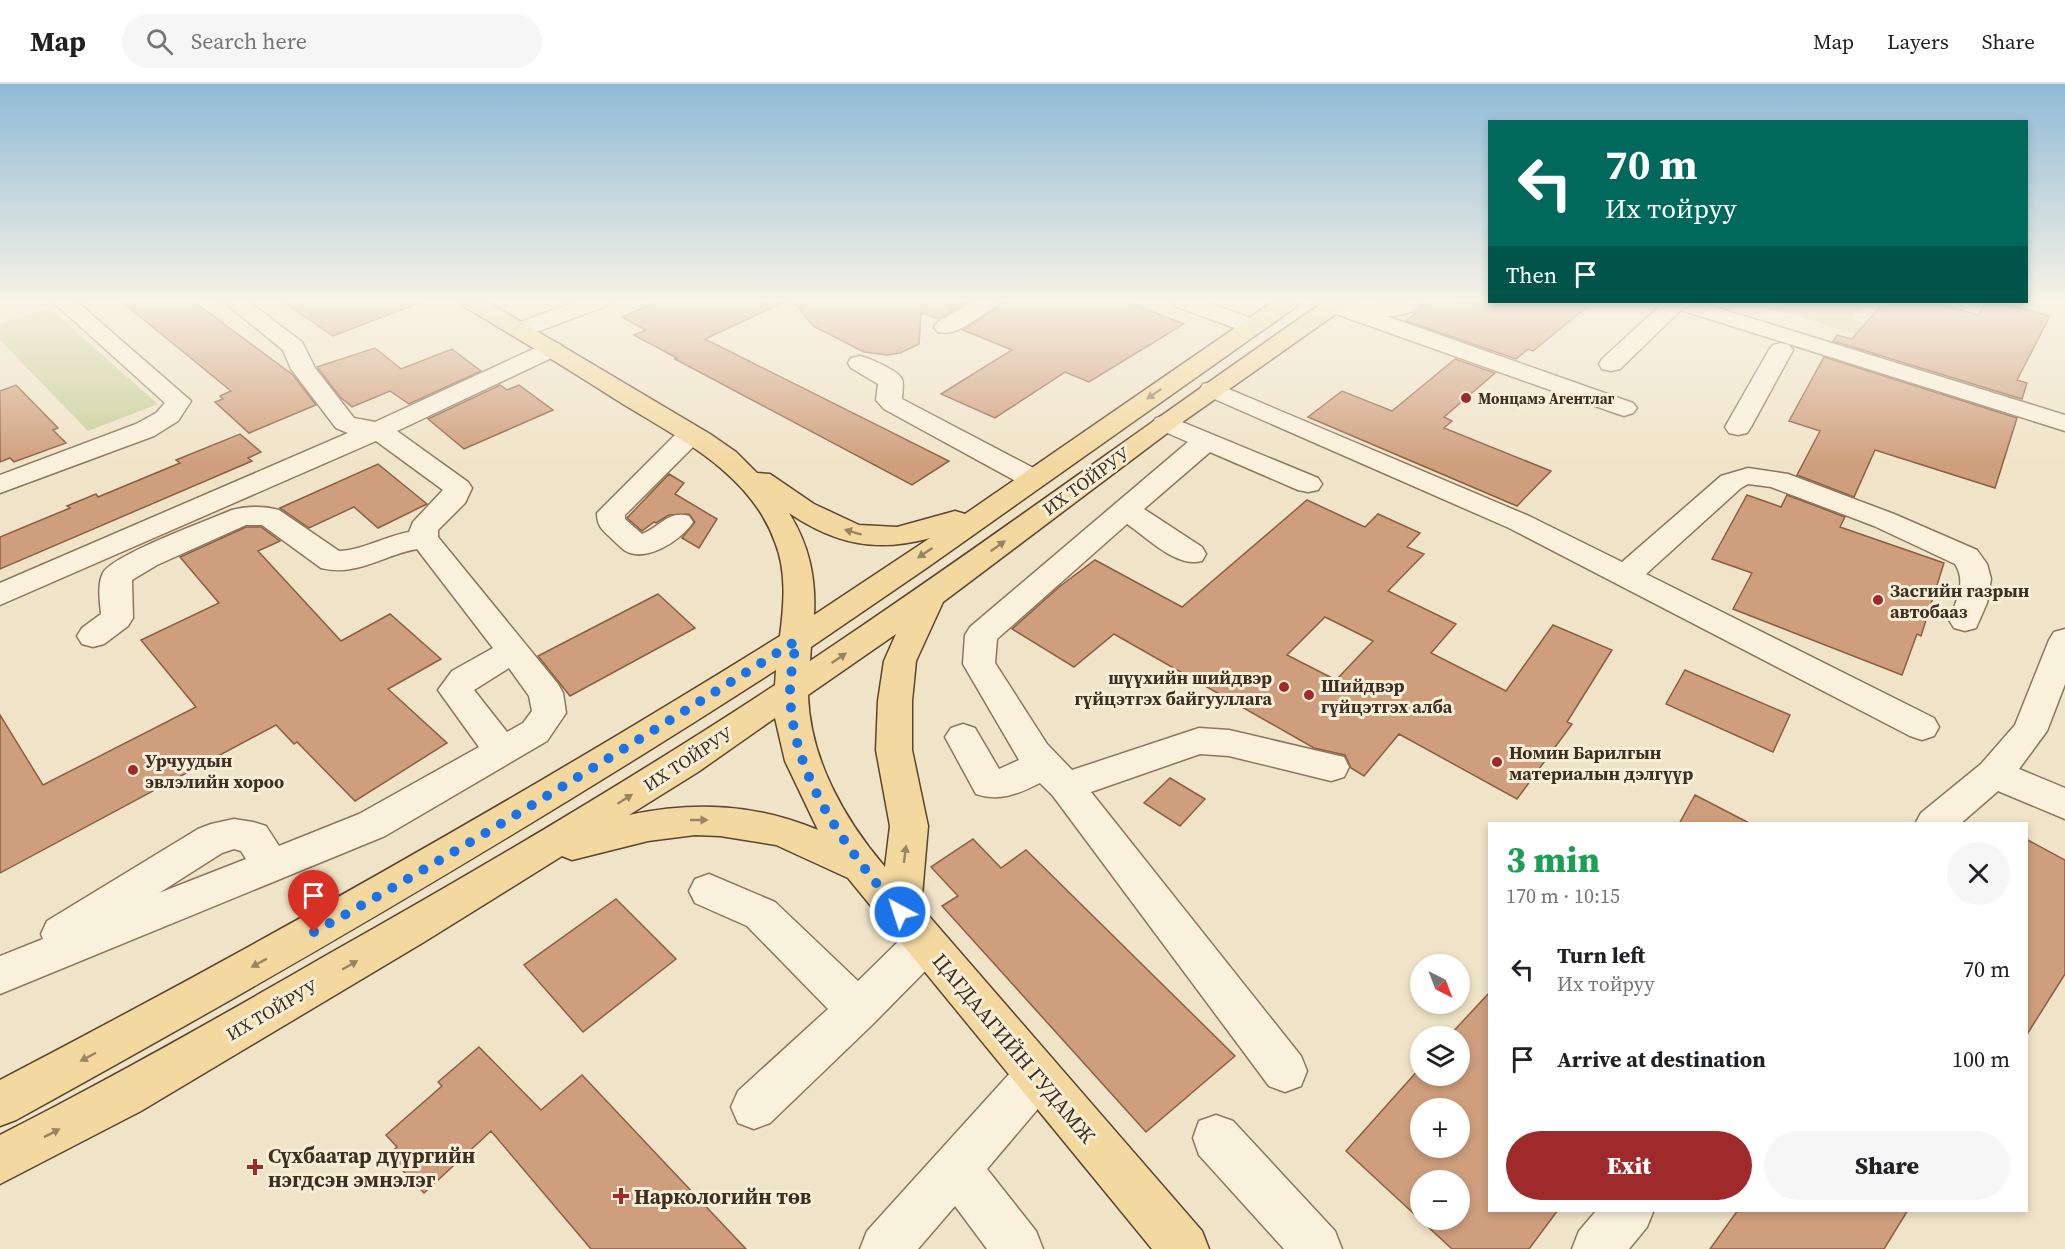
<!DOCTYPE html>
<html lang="en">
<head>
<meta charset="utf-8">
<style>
	:root { --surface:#fff; --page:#f6f6f6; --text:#202124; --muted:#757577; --line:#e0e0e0; --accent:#9e2a2b }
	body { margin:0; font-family:"Source Serif 4",serif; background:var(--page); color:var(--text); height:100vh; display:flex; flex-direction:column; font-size:22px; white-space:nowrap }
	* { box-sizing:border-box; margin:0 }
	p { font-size:20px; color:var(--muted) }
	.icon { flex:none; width:33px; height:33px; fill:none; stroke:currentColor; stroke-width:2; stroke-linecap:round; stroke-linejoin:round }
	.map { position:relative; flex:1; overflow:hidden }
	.drawer { position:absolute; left:1488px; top:738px; width:540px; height:390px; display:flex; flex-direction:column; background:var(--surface); border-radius:0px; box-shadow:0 3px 9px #0003 }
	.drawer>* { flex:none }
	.banner { position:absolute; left:1488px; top:36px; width:540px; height:183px; border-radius:0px; box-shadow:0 3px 9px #0003; background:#00695c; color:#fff; overflow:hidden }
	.needle { width:39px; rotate:138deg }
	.controls { position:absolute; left:1410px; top:870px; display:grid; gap:12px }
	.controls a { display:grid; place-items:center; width:60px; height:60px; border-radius:50%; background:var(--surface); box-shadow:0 3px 9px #0003; font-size:30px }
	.pin { position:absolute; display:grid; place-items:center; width:51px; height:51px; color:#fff; margin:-62px -26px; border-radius:50% 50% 50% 0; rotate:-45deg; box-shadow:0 0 6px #0007 }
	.pin .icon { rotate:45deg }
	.me { position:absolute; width:66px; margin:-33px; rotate:320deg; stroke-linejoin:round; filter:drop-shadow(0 0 4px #0008) }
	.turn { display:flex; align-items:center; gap:21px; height:126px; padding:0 18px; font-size:27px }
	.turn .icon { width:78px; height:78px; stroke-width:2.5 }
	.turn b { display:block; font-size:42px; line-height:51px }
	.then { display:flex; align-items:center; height:57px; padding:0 18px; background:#0003; gap:12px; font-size:22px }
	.round { display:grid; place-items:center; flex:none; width:63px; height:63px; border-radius:32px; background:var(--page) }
	.summary { display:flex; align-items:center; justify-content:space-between; height:102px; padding:0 18px }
	h1 { font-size:36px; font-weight:800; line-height:45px; color:#1e9e55 }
	.cta { display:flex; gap:12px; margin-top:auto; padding:12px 18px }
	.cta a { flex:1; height:69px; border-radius:36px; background:var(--accent); color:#fff; font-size:24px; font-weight:800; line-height:69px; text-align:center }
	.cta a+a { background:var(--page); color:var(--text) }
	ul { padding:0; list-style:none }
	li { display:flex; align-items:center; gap:18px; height:90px; padding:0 18px }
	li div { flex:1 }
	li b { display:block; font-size:22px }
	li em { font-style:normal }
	header { display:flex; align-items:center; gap:36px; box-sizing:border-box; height:84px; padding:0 30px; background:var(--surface); border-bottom:2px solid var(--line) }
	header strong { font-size:28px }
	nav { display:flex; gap:33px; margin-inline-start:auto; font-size:21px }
	.search { width:420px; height:54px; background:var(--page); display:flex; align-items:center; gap:15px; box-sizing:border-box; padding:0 21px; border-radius:33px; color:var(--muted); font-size:22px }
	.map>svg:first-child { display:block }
	.green { fill:#c9cf9b }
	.building { fill:#cf9f7d; stroke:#8d5f41; stroke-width:1.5; fill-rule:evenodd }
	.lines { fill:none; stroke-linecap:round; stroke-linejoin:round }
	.minor-casing { stroke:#8d765c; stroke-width:3 }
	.major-casing { stroke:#5b4430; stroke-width:3 }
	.minor { fill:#faf1dc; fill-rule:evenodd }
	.major { fill:#f3d9a0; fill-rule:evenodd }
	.oneway { fill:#988460 }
	.route { stroke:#1a73e8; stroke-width:10; stroke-dasharray:0 18 }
	.poi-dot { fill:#9e2a2b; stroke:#f7eed8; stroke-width:2 }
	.labels { text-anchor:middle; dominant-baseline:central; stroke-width:6; stroke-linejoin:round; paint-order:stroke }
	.far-poi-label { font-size:15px; font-weight:bold; fill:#3d2e20; stroke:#f7eed8; text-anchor:start }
	.street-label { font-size:18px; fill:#3d2e20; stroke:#f7eed8 }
	.poi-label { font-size:18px; font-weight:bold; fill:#3d2e20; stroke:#f7eed8; text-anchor:start }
	.near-street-label { font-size:21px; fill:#3d2e20; stroke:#f7eed8 }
	.near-poi-label { font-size:21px; font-weight:bold; fill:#3d2e20; stroke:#f7eed8; text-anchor:start }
</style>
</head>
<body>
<header>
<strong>Map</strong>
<div class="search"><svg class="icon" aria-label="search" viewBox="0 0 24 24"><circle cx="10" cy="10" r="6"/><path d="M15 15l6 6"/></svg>Search here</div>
<nav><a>Map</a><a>Layers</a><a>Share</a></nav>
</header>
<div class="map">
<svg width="2065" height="1165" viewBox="0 0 2065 1165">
	<rect width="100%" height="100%" fill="#f0e4c8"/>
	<path class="green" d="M1775 218H1868L1852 235 1930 260 1919 270 1769 223Z
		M49 224 158 320 88 347 0 256V240Z"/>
	<path class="building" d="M121 217H193L293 291 316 321 249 349 215 318 223 315 220 312 231 307Z
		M282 217H419V219L333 252Z
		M658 217H786L705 255 949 377 912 401 675 275 677 274 634 251 646 246 622 233Z
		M793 217H969L938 235 921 228 919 260 900 269 887 271 864 268 813 242Z
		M1001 217H1125L1184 240 1089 298 1065 288 995 334 941 310 1012 266 963 246 997 224Z
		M1431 217 1490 218H1593L1533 267 1528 265 1516 275 1406 237Z
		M1884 218H1933L1978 231 1986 218H1998L2050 232 2017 296 2027 299 2022 315 1833 257 1837 251 1852 255Z
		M375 264 401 285 452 265 481 287 409 320 390 307 352 323 340 313 317 283Z
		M1824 273 2017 334 1995 404 1875 366 1854 413 1797 391 1820 347 1789 337Z
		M1455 275 1495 289 1444 333 1452 337 1444 344 1551 387 1517 422 1308 333 1342 307 1392 327Z
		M16 301 58 344 53 346 66 359 14 378 10 374 0 378V307Z
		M500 301 507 306 519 301 553 326 464 365 428 335Z
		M240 350 261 368 248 374 252 377 0 485V453L70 424 67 422 96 410 98 413 180 379 176 376Z
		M378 380 427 420 378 444 354 423 309 444 280 424Z
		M669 390 684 399 675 410 717 435 699 464 682 454 695 438 689 430 669 431 656 439 654 438 642 447 627 434Z
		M1747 411 1781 423 1787 411 1845 433 1840 443 1944 479 1921 552 1917 550 1902 591 1733 525 1752 489 1712 475Z
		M1307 416 1365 443 1378 430 1420 449 1407 463 1424 470 1388 507 1456 540 1431 569 1506 607 1553 541 1612 566 1567 638 1572 640 1517 715 1399 650 1364 692 1351 684 1345 671 1314 664 1114 550 1074 583 1012 545 1059 503 1095 476 1182 523ZM1325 533 1373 557 1336 596 1287 571Z
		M246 443H261L280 457 258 467 341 557 390 530 441 575 388 605 447 659 355 717 297 658 294 660 276 641 0 789V631L43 701 196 623 141 556 219 519 180 473Z
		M658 510 695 544 570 612 538 572Z
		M1685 586 1790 631 1773 668 1666 620Z
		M1170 694 1205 715 1180 742 1144 719Z
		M1695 711 1751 740H1679Z
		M973 755 1001 784 1026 766 1235 972 1146 1048 942 822 958 812 931 783Z
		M2026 755 2065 776V890L2026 952Z
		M616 815 676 875 583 948 524 881Z
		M1490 908V1126H1558L1529 1165H1452L1346 1067 1420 984V992H1460V952H1449ZM1420 1024H1460V1064H1420ZM1420 1096H1460V1136H1420Z
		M479 963 541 1026 582 991 746 1165H591L491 1047 424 1109 388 1071 397 1063 386 1051 442 1002 438 998Z
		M1738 1126H1908L1884 1165H1710Z"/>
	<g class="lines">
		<defs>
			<path id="minor" d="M52 217H76L191 317 178 337 154 352 0 409V391L136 340 156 329 165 319Z
				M223 217H248L302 258 315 284 354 334 375 338 544 260 552 258 560 260 564 265 560 270 397 347 468 398 472 404 465 419 438 446V453L558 600 563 609 566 629 547 657 385 752 0 910V872L43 855 41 850 47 837 198 745 211 740 234 735 253 738 266 742 279 762 359 730 479 663 438 606 452 587 493 564 417 465C383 471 357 493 321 484L262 441H246L157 481 132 496 133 534 128 542 104 560 93 563 82 560 77 552 82 544 101 530C100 517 97 501 103 489 112 471 209 436 232 426 247 422 264 422 279 426L339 467C360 467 386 452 409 448L413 438 443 406 376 357 0 521V499L348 349 336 344 291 285 283 266ZM509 584 529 612 532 627 523 639 507 648 474 606ZM234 765 241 767 246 775 159 809 222 769Z
				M578 217H609L606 222 528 251 520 253 512 251 508 246 512 241Z
				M973 217H999L996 222C979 232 958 253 938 248L934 243 938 238Z
				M1172 217H1203L1259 237 1263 242 1259 247 1251 249 1243 247 1175 222Z
				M1325 217H1342L1353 220 1356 217 1390 219 1424 217C1417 229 1399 232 1386 232L1633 319 1637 324 1633 329 1624 332 1615 329 1325 226 1322 221Z
				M1664 218H1699L2065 331V347L1681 226 1620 285 1611 287 1602 285 1599 280 1602 275Z
				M1781 259 1789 261 1793 266 1751 343 1747 349 1738 351 1729 349 1725 343 1769 266 1773 261Z
				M860 272C869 274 899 287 902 295 904 300 902 309 902 315L1043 389 1047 395 1043 401 1033 403 1023 401 884 325 876 316 878 300 851 284 848 279 851 274Z
				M1212 298 1529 432 1622 478 1721 392 1748 384 1788 390 1894 430 1977 466 1987 480 1991 495 1987 519 1976 544 1965 547 1954 544 1949 536C1956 518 1967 498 1955 480L1874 442 1771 403 1748 400 1741 404 1646 490 1934 634 1939 643 1934 652 1922 656 1910 652 1509 444 1203 310 1200 305 1203 300Z
				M1165 331 1318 394 1322 400 1318 406 1308 408 1298 406 1210 368 1144 425 1202 463 1206 470 1202 477C1176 484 1148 454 1127 440L997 555 995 579 1047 660 1072 686 1199 644 1229 646 1344 673 1349 683 1344 693 1331 697 1229 672 1200 670 1091 708 1301 972 1307 987 1301 1002 1285 1008 1269 1002 1053 712 1040 699C1018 710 1000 718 976 710L945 653 951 644 963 640 975 644 999 685 1019 676 963 580 965 551 970 543 1188 358 1156 344 1152 339 1156 334Z
				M690 343 699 345 703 351 699 357 625 431V435L642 450C660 443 668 426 689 432L693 438C682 456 645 480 624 466 619 462 614 457 610 453 601 445 597 441 597 429L681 345Z
				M2065 545V600L2047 647 2019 685 2065 704V735L1998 707 1960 740H1915L1921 729 1981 680 2015 641 2049 556 2054 548Z
				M709 790 775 818 858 897 910 846 925 841 940 846 946 859 940 872 873 940 770 1039 754 1045 738 1039 731 1023 738 1007 828 925 747 842 695 819 689 807 695 795Z
				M1037 970 1053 977 1059 992 1053 1007 987 1085 1036 1147 1043 1165H987L955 1122 918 1165H860L867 1147 1021 977Z
				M1216 1031 1233 1037 1335 1147 1342 1165H1284L1199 1071 1193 1054 1199 1037Z
				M1597 1126H1654L1647 1143 1629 1165H1572L1579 1147Z"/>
			<path id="major" d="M460 217H486L710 350 736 368 757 389 770 390 814 420 859 441 897 443 955 427 965 430 1274 217H1300L1297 222 928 483 811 563 810 577C984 461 1152 336 1325 217H1350L1347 222 1174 344 943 518 916 577 912 617V666L928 742 921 823 1202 1147 1209 1165H1152L848 794 776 761 720 752 695 751 648 757 572 776 562 772 424 858 141 1027 0 1100V1051C110 995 218 934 325 872 478 786 629 697 775 601L776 586C528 746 274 894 16 1036L0 1042V996C266 857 526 710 780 552 784 521 787 488 775 458 749 386 675 353 615 315 565 283 514 252 463 222ZM789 429C835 460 876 469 930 454L814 531C816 493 809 461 789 429ZM896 550 884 577 878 617 876 666 890 742 885 783C844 735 810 675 808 611ZM775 634 785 677 818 746C756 720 695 717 629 731L698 688Z"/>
		</defs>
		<use href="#minor" class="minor-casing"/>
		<use href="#major" class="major-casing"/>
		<use href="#minor" class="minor"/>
		<use href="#major" class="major"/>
	</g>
	<defs><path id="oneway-solid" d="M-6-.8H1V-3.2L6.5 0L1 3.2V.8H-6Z" transform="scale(1.5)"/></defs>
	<g class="oneway">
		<use href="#oneway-solid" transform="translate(1154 310) rotate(145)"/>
		<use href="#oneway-solid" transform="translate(853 448) rotate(-163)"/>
		<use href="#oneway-solid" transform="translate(998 462) rotate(-36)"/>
		<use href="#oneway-solid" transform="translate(925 469) rotate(146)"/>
		<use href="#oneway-solid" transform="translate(839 574) rotate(-34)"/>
		<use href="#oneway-solid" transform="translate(625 715) rotate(-32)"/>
		<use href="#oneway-solid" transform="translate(699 736)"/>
		<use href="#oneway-solid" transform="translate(905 770) rotate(-83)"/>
		<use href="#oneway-solid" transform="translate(259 879) rotate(151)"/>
		<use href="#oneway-solid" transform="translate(350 881) rotate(-30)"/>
		<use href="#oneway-solid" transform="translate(88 973) rotate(152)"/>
		<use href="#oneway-solid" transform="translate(52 1049) rotate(-27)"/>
	</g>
	<linearGradient id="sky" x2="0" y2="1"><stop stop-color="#8fbad6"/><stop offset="0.57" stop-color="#f8f3e6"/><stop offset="1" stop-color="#f8f3e6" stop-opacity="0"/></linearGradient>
	<rect width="2065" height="380" fill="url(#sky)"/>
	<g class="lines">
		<path class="route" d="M314 848C478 757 637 657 796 557 794 574 790 591 790 607 791 693 847 765 900 828"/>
	</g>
	<g class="poi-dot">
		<circle cx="1466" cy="314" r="6"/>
		<circle cx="1878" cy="516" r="6"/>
		<circle cx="1284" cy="603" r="6"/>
		<circle cx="1309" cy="611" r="6"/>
		<circle cx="1497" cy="678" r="6"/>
		<circle cx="133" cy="686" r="6"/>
		<path d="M252 1074h6v6h6v6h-6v6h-6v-6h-6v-6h6z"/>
		<path d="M618 1103h6v6h6v6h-6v6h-6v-6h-6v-6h6z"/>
	</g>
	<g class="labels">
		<g class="far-poi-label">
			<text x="1478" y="314">Монцамэ Агентлаг</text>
		</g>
		<g class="street-label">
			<text transform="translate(1086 397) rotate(-36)">ИХ ТОЙРУУ</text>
			<text transform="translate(688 675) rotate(-33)">ИХ ТОЙРУУ</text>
			<text transform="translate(272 926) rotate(-30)">ИХ ТОЙРУУ</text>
		</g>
		<g class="poi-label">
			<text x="1890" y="506">Засгийн газрын<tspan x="1890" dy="21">автобааз</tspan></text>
			<text x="1272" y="593" text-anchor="end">шүүхийн шийдвэр<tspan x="1272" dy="21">гүйцэтгэх байгууллага</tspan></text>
			<text x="1321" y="601">Шийдвэр<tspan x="1321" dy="21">гүйцэтгэх алба</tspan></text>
			<text x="1509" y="668">Номин Барилгын<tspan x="1509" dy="21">материалын дэлгүүр</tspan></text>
			<text x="145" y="676">Урчуудын<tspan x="145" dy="21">эвлэлийн хороо</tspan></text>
		</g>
		<g class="near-street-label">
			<text transform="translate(1014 964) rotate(50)">ЦАГДААГИЙН ГУДАМЖ</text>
		</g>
		<g class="near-poi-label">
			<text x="268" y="1071">Сүхбаатар дүүргийн<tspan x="268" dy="24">нэгдсэн эмнэлэг</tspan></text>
			<text x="634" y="1112">Наркологийн төв</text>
		</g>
	</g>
</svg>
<div class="controls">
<a><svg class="needle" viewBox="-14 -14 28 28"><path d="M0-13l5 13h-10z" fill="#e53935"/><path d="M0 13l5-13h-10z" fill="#757577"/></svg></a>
<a><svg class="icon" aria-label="layers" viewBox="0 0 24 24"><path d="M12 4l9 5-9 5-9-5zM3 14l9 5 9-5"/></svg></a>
<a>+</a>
<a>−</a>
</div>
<div class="pin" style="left:314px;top:848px;background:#d93025"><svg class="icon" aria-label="arrive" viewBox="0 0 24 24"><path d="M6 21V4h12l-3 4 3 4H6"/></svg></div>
<svg class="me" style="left:900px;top:828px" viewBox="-20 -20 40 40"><circle r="17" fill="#1a73e8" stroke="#fff" stroke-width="3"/><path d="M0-11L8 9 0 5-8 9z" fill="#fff"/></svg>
<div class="banner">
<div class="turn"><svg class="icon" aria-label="left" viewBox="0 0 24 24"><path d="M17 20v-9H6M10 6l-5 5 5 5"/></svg><div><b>70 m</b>Их тойруу</div></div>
<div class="then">Then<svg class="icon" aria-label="arrive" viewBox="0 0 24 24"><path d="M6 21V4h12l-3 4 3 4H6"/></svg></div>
</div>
<section class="drawer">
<div class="summary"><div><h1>3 min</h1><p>170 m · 10:15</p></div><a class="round"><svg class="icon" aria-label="close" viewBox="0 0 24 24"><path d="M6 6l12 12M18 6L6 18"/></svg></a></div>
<ul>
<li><svg class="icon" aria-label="left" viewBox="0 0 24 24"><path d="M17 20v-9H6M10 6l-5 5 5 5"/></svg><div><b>Turn left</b><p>Их тойруу</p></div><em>70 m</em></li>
<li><svg class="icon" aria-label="arrive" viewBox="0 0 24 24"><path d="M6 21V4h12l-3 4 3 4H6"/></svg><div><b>Arrive at destination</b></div><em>100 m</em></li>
</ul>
<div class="cta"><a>Exit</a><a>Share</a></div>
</section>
</div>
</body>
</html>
